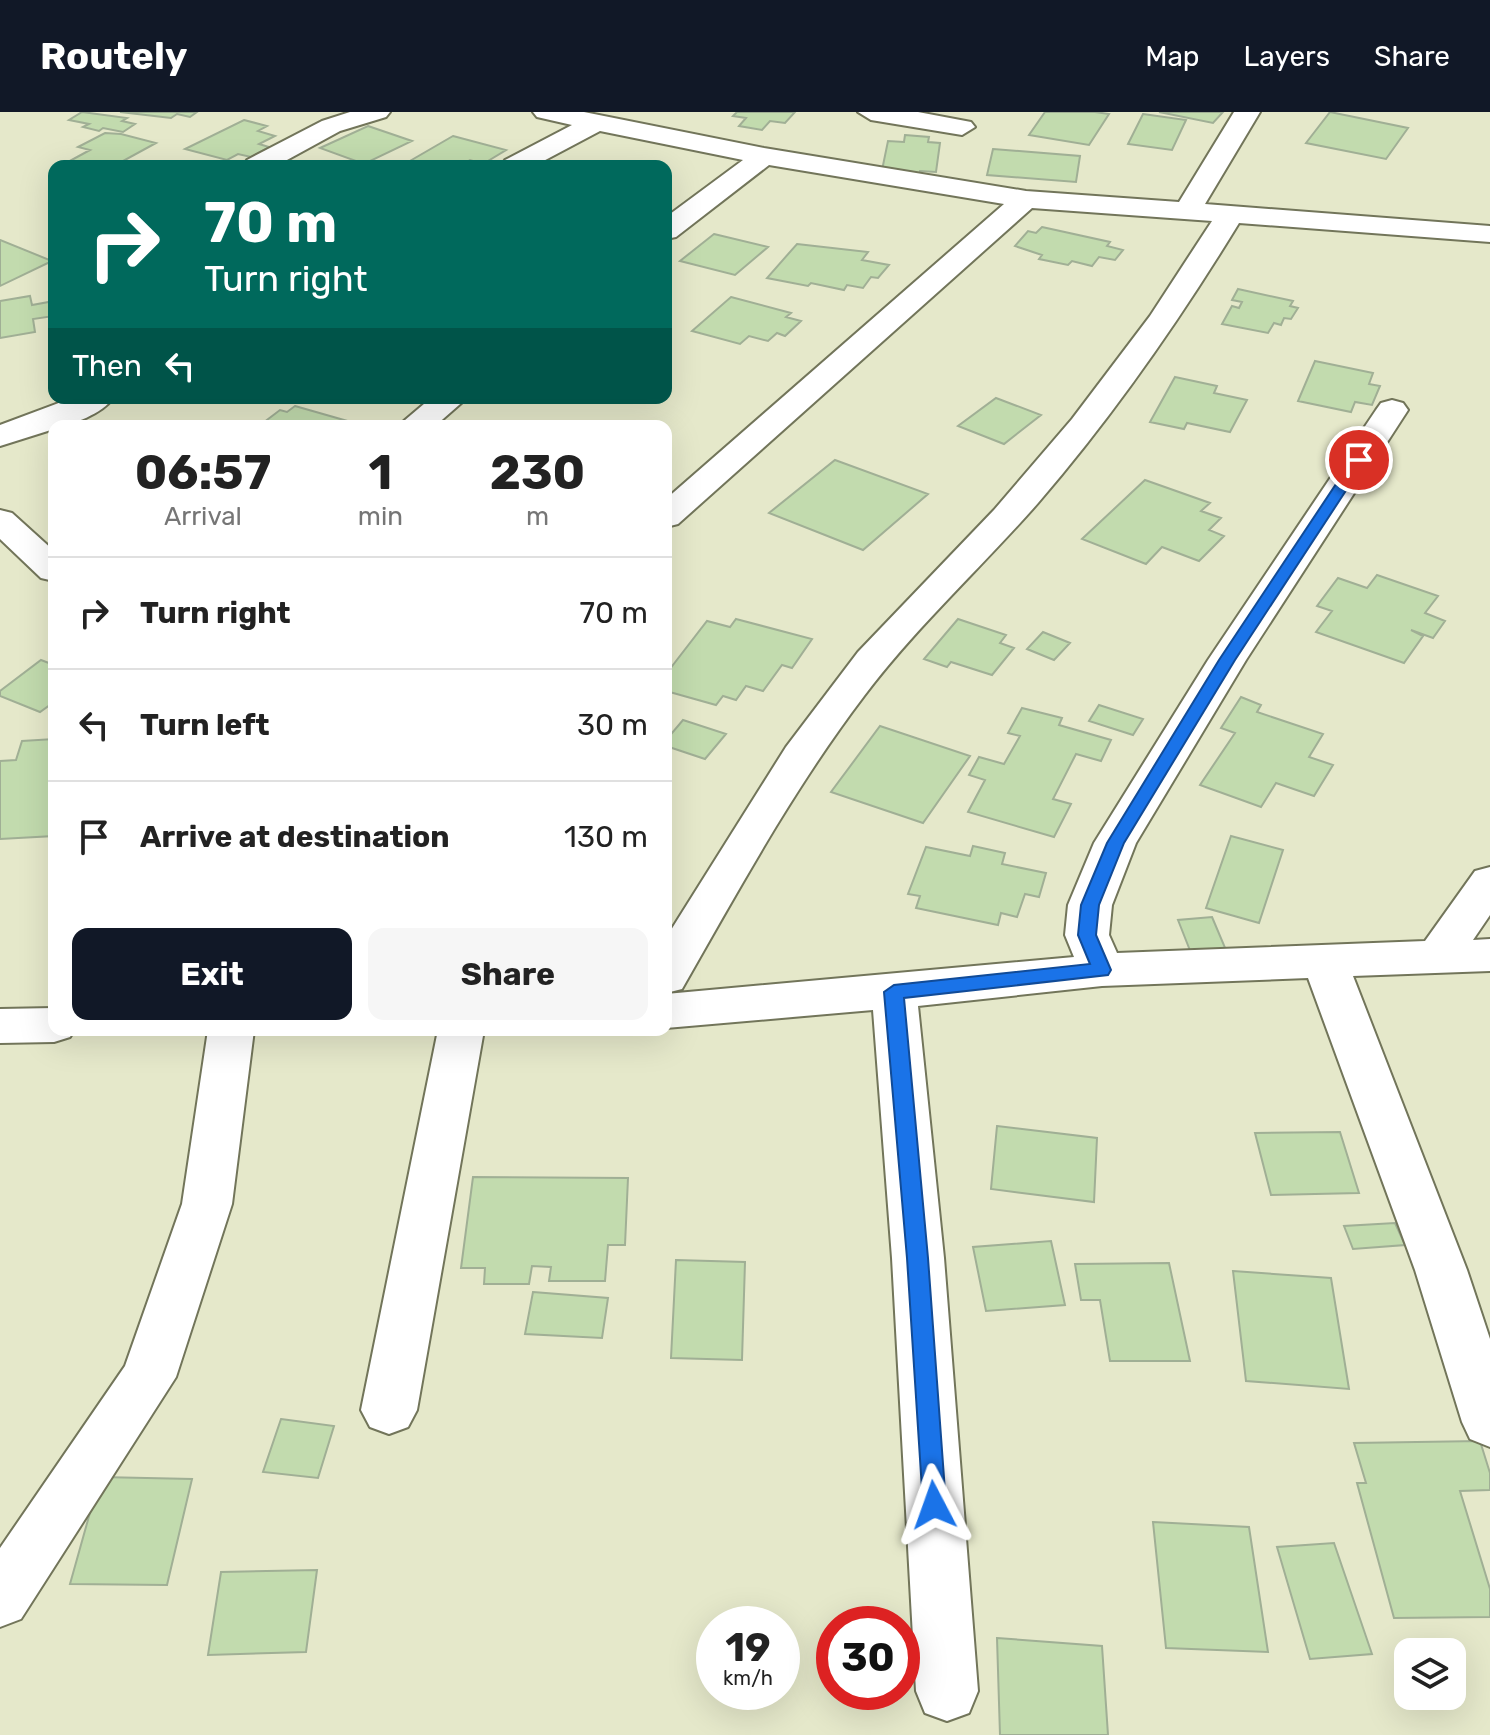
<!DOCTYPE html>
<html lang="en">
<head>
<meta charset="utf-8">
<style>
	:root { --surface:#fff; --page:#f6f6f6; --text:#222; --muted:#767676; --line:#e0e0e0; --accent:#111827 }
	body { margin:0; font-family:Rubik,sans-serif; background:var(--page); color:var(--text); height:100vh; display:flex; flex-direction:column; font-size:30px; white-space:nowrap }
	* { box-sizing:border-box; margin:0 }
	p { font-size:26px; color:var(--muted) }
	.icon { flex:none; width:44px; height:44px; fill:none; stroke:currentColor; stroke-width:2; stroke-linecap:round; stroke-linejoin:round }
	.map { position:relative; flex:1; overflow:hidden }
	.drawer { position:absolute; left:48px; top:308px; width:624px; height:616px; display:flex; flex-direction:column; background:var(--surface); border-radius:16px; box-shadow:0 8px 32px #0002 }
	.drawer>* { flex:none }
	.banner { position:absolute; left:48px; top:48px; width:624px; height:244px; border-radius:16px; box-shadow:0 8px 32px #0002; background:#00695c; color:#fff; overflow:hidden }
	.tools { position:absolute; left:1394px; top:1526px; display:grid; gap:16px }
	.tools a { display:grid; place-items:center; width:72px; height:72px; border-radius:16px; background:var(--surface); box-shadow:0 8px 32px #0002; font-size:40px }
	.speed { position:absolute; left:696px; top:1494px; display:flex; gap:16px; font-size:40px; font-weight:700; text-align:center }
	.speed>* { display:grid; place-content:center; width:104px; height:104px; border-radius:50%; background:var(--surface); box-shadow:0 8px 32px #0002; line-height:1 }
	.speed small { font-size:20px; font-weight:400 }
	.speed .limit { border:12px solid #d22; background:#fff; color:#111 }
	.pin { position:absolute; display:grid; place-items:center; width:68px; height:68px; color:#fff; margin:-34px; border:4px solid #fff; border-radius:50%; box-shadow:0 2px 8px #0007 }
	.me { position:absolute; width:88px; margin:-44px; rotate:356deg; stroke-linejoin:round; filter:drop-shadow(0 0 6px #0008) }
	.turn { display:flex; align-items:center; gap:28px; height:168px; padding:0 24px; font-size:36px }
	.turn .icon { width:104px; height:104px; stroke-width:2.5 }
	.turn b { display:block; font-size:56px; line-height:68px }
	.then { display:flex; align-items:center; height:76px; padding:0 24px; background:#0003; gap:16px; font-size:30px }
	.eta { display:flex; justify-content:space-evenly; align-items:center; height:136px; text-align:center }
	.eta b { font-size:48px; font-weight:700; line-height:56px }
	.action { display:flex; gap:16px; margin-top:auto; padding:16px 24px }
	.action a { flex:1; height:92px; border-radius:16px; background:var(--accent); color:#fff; font-size:32px; font-weight:700; line-height:92px; text-align:center }
	.action a+a { background:var(--page); color:var(--text) }
	ul { padding:0; list-style:none }
	li { display:flex; align-items:center; gap:24px; height:112px; padding:0 24px; border-top:2px solid var(--line) }
	li div { flex:1 }
	li b { display:block; font-size:30px }
	li em { font-style:normal }
	header { display:flex; align-items:center; gap:48px; box-sizing:border-box; height:112px; padding:0 40px; background:var(--accent); color:#fff }
	header strong { font-size:38px }
	nav { display:flex; gap:44px; margin-inline-start:auto; font-size:28px }
	.map>svg:first-child { display:block }
	.building { fill:#c2dbae; stroke:#a0af95; stroke-width:2 }
	.lines { fill:none; stroke-linecap:round; stroke-linejoin:round }
	.minor-casing { stroke:#72755a; stroke-width:4 }
	.minor { fill:#fff; fill-rule:evenodd }
	.route { fill:#1a73e8; stroke:#114b97; stroke-width:2 }
</style>
</head>
<body>
<header>
<strong>Routely</strong>
<nav><a>Map</a><a>Layers</a><a>Share</a></nav>
</header>
<div class="map">
<svg width="1490" height="1623" viewBox="0 0 1490 1623">
	<rect width="100%" height="100%" fill="#e5e8ca"/>
	<path class="building" d="M82 0 127 6 122 9 135 12 123 20 103 16 99 19 83 15 89 12 69 8Z
		M120 0H197L190 5 177 2 171 6Z
		M737 0H795L785 11 770 9 762 18 739 14 746 6 733 4Z
		M1045 0H1095L1109 2 1089 33 1029 23Z
		M1159 0H1223L1213 11Z
		M1330 0 1408 16 1386 47 1306 31Z
		M1143 2 1186 8 1172 38 1128 32Z
		M244 8 267 14 258 19 275 24 259 32 269 35 251 45 238 42 227 48 185 37Z
		M368 14 412 29 364 52 320 36Z
		M105 21 121 22 156 31 114 54 66 51 90 38 78 35Z
		M905 23 929 25 928 30 940 31 936 60 920 59 919 65 881 63 888 29 904 30Z
		M453 24 506 38 483 52 470 48 460 54 403 53Z
		M993 37 1080 44 1076 70 987 63Z
		M1042 115 1110 130 1107 134 1123 138 1115 148 1099 145 1092 154 1072 149 1068 153 1039 147 1042 143 1015 134 1028 119 1036 121Z
		M714 122 768 135 735 163 680 149Z
		M0 128 52 149 0 174Z
		M797 132 868 140 862 148 889 153 878 166 871 165 863 176 847 173 844 178 811 171 808 174 767 166Z
		M1238 177 1293 189 1290 194 1298 196 1291 207 1284 206 1281 213 1274 211 1268 221 1222 212 1232 194 1239 196 1242 190 1232 188Z
		M30 184 32 193 54 189V204L33 207 35 220 0 226V189Z
		M731 185 791 201 786 205 801 209 785 224 777 221 768 229 749 224 740 232 692 219Z
		M1315 249 1373 261 1369 272 1380 274 1372 293 1355 290 1351 300 1298 289Z
		M1175 265 1217 274 1214 281 1247 288 1230 320 1187 311 1184 317 1150 310Z
		M996 286 1041 303 1004 332 958 314Z
		M295 294 365 314H259L280 298 287 300Z
		M835 348 928 382 863 438 769 401Z
		M1145 368 1210 391 1201 399 1221 406 1209 418 1224 424 1199 449 1162 435 1146 452 1082 427Z
		M1377 463 1438 484 1425 501 1445 509 1433 526 1411 518 1423 524 1404 551 1316 520 1332 499 1317 494 1338 466 1367 476Z
		M736 507 812 527 792 556 782 553 763 579 746 574 736 588 723 584 716 593 666 579V562L707 509 730 515Z
		M958 507 1006 523 1000 531 1014 536 992 563 951 550 947 555 924 547Z
		M1043 520 1070 531 1054 548 1027 537Z
		M41 548 54 553V590L40 600 0 584V579Z
		M1241 585 1261 593 1257 600 1323 622 1309 645 1333 653 1314 684 1276 671 1261 695 1200 673 1235 621 1221 616Z
		M1099 593 1143 607 1133 623 1089 609Z
		M1022 596 1062 606 1059 613 1111 628 1101 649 1076 642 1053 687 1071 692 1054 725 968 700 985 668 969 663 979 645 1004 652 1020 624 1008 621Z
		M683 608 726 622 705 647 666 634V628Z
		M880 614 970 644 923 711 831 680Z
		M54 627V724L0 727V649L16 648 22 629Z
		M1231 724 1283 738 1259 811 1206 796Z
		M973 734 1005 741 1002 752 1046 761 1039 785 1025 782 1017 805 1001 801 998 813 916 796 920 784 908 782 926 735 970 744Z
		M1212 805 1226 838 1191 841 1178 808Z
		M997 1014 1097 1026 1094 1090 991 1077Z
		M1340 1020 1359 1081 1271 1083 1255 1021Z
		M473 1065 628 1066 625 1133H608L605 1169H549L551 1155 532 1154 529 1172H484L485 1156H461Z
		M1395 1111 1405 1133 1353 1137 1344 1114Z
		M1051 1129 1065 1193 986 1199 973 1135Z
		M676 1148 745 1150 742 1248 671 1246Z
		M1169 1151 1190 1249H1110L1100 1188H1081L1075 1152Z
		M1233 1159 1331 1166 1349 1277 1246 1269Z
		M533 1180 608 1186 602 1226 525 1222Z
		M281 1307 334 1314 318 1366 263 1360Z
		M1480 1329 1490 1361V1378L1460 1379 1490 1477V1505L1394 1506 1357 1371H1366L1354 1331Z
		M100 1365 192 1367 167 1473 70 1472Z
		M1153 1410 1249 1415 1268 1540 1166 1536Z
		M1334 1431 1372 1542 1310 1547 1277 1435Z
		M317 1458 306 1540 208 1543 221 1460Z
		M997 1526 1102 1534 1108 1623H1000Z"/>
	<g class="lines">
		<defs>
			<path id="minor" d="M350 0H390L386 5 340 19 276 54H243L247 48 322 9Z
				M533 0H584L764 36 1026 79 1179 90 1234 0H1260L1205 92 1490 114V130L1239 111C1179 209 1113 304 1038 391 981 456 916 515 864 584 794 676 739 777 682 877L666 881V826L786 635 858 540 994 398 1072 307 1150 204 1212 109 1032 96 678 412 666 415V387L1004 92 769 53 676 125 666 127V105L743 48 600 19 534 54H501L505 48 572 13 537 5Z
				M858 0H918L971 10 975 15 962 23 871 8Z
				M72 286H113C103 301 72 314 54 314V317L0 334V313Z
				M431 286H467L435 314H398Z
				M1392 288 1403 291 1408 298 1246 548 1136 731 1112 793 1109 823 1117 841 1425 829 1475 759 1490 755V803L1473 828 1490 827V859L1353 864 1467 1158 1490 1227V1335L1470 1327 1462 1310 1415 1158 1308 866 1102 874 918 894 944 1146 978 1579 969 1601 947 1609 925 1601 916 1579 892 1146 873 898 666 916V882L1074 845 1065 823 1068 793 1094 731 1208 548 1376 298 1381 291Z
				M0 398 12 401 54 439V469L41 466 0 427Z
				M54 896V918H74L70 925 54 930 0 931V897Z
				M208 918H254L232 1092 176 1265 21 1507 0 1515V1436L125 1254 182 1092Z
				M438 918H484L417 1298 408 1315 389 1322 370 1315 361 1298Z"/>
		</defs>
		<use href="#minor" class="minor-casing"/>
		<use href="#minor" class="minor"/>
	</g>
	<path class="route" d="M1354 345 1366 348 1235 548 1124 731 1099 793 1096 823 1111 858 1108 863 904 886 928 1146 946 1393 943 1401 934 1404 926 1401 923 1393 907 1146 884 880 894 873 1090 852 1078 823 1081 793 1107 731 1219 548Z"/>
</svg>
<div class="tools">
<a><svg class="icon" aria-label="layers" viewBox="0 0 24 24"><path d="M12 4l9 5-9 5-9-5zM3 14l9 5 9-5"/></svg></a>
</div>
<div class="speed"><div>19<small>km/h</small></div><div class="limit">30</div></div>
<div class="pin" style="left:1359px;top:348px;background:#d93025"><svg class="icon" aria-label="arrive" viewBox="0 0 24 24"><path d="M6 21V4h12l-3 4 3 4H6"/></svg></div>
<svg class="me" style="left:934px;top:1393px" viewBox="-20 -20 40 40"><path d="M0-17L14 15 0 8-14 15z" fill="#1a73e8" stroke="#fff" stroke-width="4"/></svg>
<div class="banner">
<div class="turn"><svg class="icon" aria-label="right" viewBox="0 0 24 24"><path d="M7 20v-9h11M14 6l5 5-5 5"/></svg><div><b>70 m</b>Turn right</div></div>
<div class="then">Then<svg class="icon" aria-label="left" viewBox="0 0 24 24"><path d="M17 20v-9H6M10 6l-5 5 5 5"/></svg></div>
</div>
<section class="drawer">
<div class="eta">
<div><b>06:57</b><p>Arrival</p></div>
<div><b>1</b><p>min</p></div>
<div><b>230</b><p>m</p></div>
</div>
<ul>
<li><svg class="icon" aria-label="right" viewBox="0 0 24 24"><path d="M7 20v-9h11M14 6l5 5-5 5"/></svg><div><b>Turn right</b></div><em>70 m</em></li>
<li><svg class="icon" aria-label="left" viewBox="0 0 24 24"><path d="M17 20v-9H6M10 6l-5 5 5 5"/></svg><div><b>Turn left</b></div><em>30 m</em></li>
<li><svg class="icon" aria-label="arrive" viewBox="0 0 24 24"><path d="M6 21V4h12l-3 4 3 4H6"/></svg><div><b>Arrive at destination</b></div><em>130 m</em></li>
</ul>
<div class="action"><a>Exit</a><a>Share</a></div>
</section>
</div>
</body>
</html>
